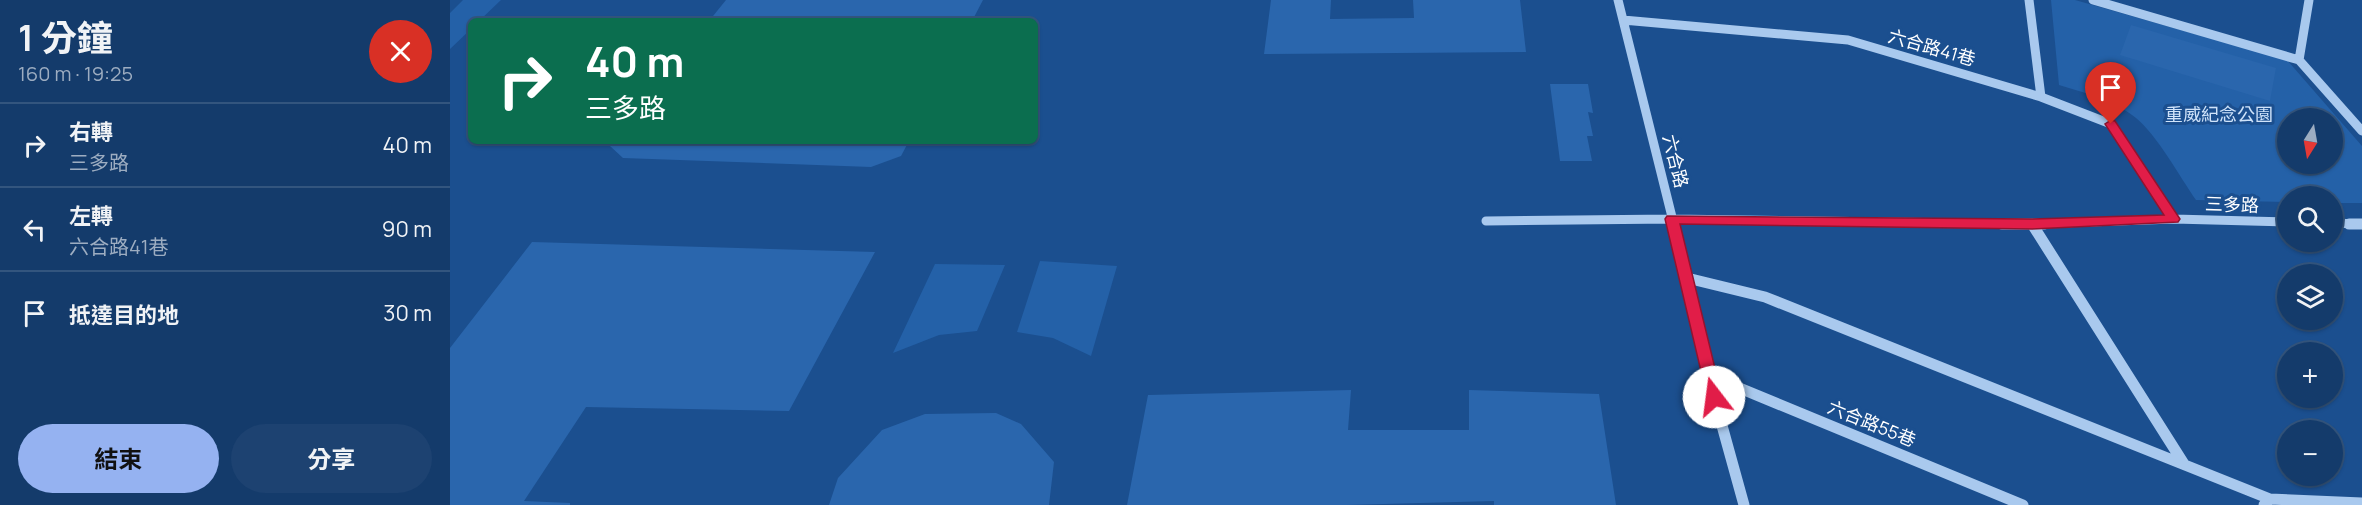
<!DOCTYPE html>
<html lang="zh-TW">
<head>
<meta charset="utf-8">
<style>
	:root { --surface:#143b6b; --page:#1d4271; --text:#f1f3f6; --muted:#9dadc1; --line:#33557e; --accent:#95b2f1 }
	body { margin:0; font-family:Manrope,"Noto Sans TC",sans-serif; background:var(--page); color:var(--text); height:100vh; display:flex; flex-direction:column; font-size:22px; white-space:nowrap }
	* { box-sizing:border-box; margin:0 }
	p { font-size:20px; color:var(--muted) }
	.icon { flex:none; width:33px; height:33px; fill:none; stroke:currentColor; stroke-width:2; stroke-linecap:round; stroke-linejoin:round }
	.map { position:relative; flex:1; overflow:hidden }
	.drawer { display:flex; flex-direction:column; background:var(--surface); width:450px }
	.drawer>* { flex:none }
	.top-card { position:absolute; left:18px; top:18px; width:570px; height:126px; border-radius:9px; box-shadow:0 2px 4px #0004,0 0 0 2px var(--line); background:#0b6e4f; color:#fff; overflow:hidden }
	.needle { width:39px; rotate:191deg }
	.buttons { position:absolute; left:1827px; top:108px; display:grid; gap:12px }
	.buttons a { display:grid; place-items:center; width:66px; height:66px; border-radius:50%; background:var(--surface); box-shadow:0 2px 4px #0004,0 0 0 2px var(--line); font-size:30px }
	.pin { position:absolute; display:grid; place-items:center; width:51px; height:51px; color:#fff; margin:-62px -26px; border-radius:50% 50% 50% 0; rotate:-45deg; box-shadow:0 0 6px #0007 }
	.pin .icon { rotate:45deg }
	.me { position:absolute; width:66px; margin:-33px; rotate:345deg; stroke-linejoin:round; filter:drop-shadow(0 0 4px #0008) }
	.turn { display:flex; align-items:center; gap:21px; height:126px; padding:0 18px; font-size:27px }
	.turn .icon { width:78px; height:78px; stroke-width:2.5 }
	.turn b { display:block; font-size:42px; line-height:51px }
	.round { display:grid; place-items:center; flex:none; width:63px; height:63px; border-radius:32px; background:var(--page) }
	.headline { display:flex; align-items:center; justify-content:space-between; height:102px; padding:0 18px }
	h1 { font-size:36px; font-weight:700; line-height:45px }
	.primary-button { display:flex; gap:12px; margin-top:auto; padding:12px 18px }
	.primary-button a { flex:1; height:69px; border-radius:36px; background:var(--accent); color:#111; font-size:24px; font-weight:700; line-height:69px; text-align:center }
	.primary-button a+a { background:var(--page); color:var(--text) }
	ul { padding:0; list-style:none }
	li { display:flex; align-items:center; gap:18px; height:84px; padding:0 18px; border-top:2px solid var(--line) }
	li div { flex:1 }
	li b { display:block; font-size:22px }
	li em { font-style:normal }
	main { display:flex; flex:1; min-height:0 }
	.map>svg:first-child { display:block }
	.green { fill:#2461a8; fill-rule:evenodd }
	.building { fill:#2a66ad }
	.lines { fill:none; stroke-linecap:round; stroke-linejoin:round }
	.minor-far1 { stroke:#a9c9ee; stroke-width:9 }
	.minor { stroke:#a9c9ee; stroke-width:11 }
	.route { fill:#e11d48; stroke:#92132f; stroke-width:1.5 }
	.labels { text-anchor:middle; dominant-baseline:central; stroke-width:6; stroke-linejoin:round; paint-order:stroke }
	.street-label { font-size:18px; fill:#fff; stroke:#1b4f8f }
	.park-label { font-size:18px; fill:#cfe3fa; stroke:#1b4f8f }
</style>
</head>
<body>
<main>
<section class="drawer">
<div class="headline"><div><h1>1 分鐘</h1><p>160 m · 19:25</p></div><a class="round" style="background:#d93025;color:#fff"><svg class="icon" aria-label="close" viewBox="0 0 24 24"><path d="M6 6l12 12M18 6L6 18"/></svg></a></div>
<ul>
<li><svg class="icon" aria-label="right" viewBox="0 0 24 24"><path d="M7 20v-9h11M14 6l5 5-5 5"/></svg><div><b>右轉</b><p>三多路</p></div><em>40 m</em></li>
<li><svg class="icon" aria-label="left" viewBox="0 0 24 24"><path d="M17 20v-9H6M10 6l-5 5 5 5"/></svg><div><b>左轉</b><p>六合路41巷</p></div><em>90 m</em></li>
<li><svg class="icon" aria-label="arrive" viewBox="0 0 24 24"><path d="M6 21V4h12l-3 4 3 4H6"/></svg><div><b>抵達目的地</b></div><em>30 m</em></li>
</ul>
<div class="primary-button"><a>結束</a><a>分享</a></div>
</section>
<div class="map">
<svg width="1912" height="505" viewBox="0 0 1912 505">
	<rect width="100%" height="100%" fill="#1b4f8f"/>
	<path class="green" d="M13 0H51L29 21H21V29L0 49V13Z
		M1601 0H1625L1837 60 1912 146V203H1883L1882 196H1838L1837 202 1746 200C1730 177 1707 135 1686 118 1664 100 1635 93 1609 85ZM1838 118H1882V164H1838Z
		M590 261 667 266 641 356 603 338 567 332Z
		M485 264 555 265 527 331 489 335 443 353Z"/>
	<path class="building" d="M276 0H533L522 21H259Z
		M821 0H881L880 19 964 18 963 0H1070L1076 52 814 54Z
		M1681 25 1826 68 1820 101 1670 55Z
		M1100 84H1138L1143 113 1138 112 1143 136H1137L1142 161H1110Z
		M164 141H459L451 156 421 167 173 158 160 146Z
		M82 242 425 252 339 411 136 407 74 501 120 503V505H0V348Z
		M901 390 898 430H1019V390L1149 394 1166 505H1044V501L897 505H677L698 395Z
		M546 413 571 424 604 462 599 505H379L388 478 432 430 475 414Z"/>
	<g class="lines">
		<path class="minor-far1" d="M1168 0 1224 225
			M1579 0 1591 97
			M1643 0 1849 60
			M1173 20 1398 40 1591 97 1661 124 1724 219
			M1849 60 1912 131
			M1849 60 1859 0
			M1036 221 1222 219 1582 224 1724 219 1838 222
			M1882 223 1912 224"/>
		<path class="minor" d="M1223 224 1258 375 1294 505
			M1552 224H1594
			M1582 224 1734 464
			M1899 224H1912
			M1237 278 1315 297 1820 499
			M1258 375 1573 505
			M1814 505 1820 499 1912 503"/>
	</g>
	<path class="route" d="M1661 120 1665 121 1728 216 1730 219 1728 222 1582 229 1230 224 1272 397 1269 401 1264 403 1258 401 1215 219 1217 216 1582 219 1714 215 1655 124Z"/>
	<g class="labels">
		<g class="street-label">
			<text transform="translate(1482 47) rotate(16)">六合路41巷</text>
			<text transform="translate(1226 161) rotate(76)">六合路</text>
			<text transform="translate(1782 204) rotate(2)">三多路</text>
			<text transform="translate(1422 423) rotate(22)">六合路55巷</text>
		</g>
		<g class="park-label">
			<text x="1769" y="114">重威紀念公園</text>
		</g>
	</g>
</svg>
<div class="buttons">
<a><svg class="needle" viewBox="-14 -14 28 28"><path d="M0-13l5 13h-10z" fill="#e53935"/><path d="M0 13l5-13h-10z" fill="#9dadc1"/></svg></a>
<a><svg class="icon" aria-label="search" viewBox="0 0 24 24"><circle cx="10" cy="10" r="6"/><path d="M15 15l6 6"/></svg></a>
<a><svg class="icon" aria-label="layers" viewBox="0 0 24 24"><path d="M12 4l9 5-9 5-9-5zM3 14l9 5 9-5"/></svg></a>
<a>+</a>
<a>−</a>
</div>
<div class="pin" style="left:1661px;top:124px;background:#d93025"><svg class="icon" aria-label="arrive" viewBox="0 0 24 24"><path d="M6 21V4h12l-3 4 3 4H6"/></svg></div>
<svg class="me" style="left:1264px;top:397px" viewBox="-20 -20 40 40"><circle r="19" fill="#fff"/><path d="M0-13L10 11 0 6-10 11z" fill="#e11d48"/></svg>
<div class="top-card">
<div class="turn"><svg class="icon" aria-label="right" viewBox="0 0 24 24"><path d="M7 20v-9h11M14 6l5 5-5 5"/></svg><div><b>40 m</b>三多路</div></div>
</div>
</div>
</main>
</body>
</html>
